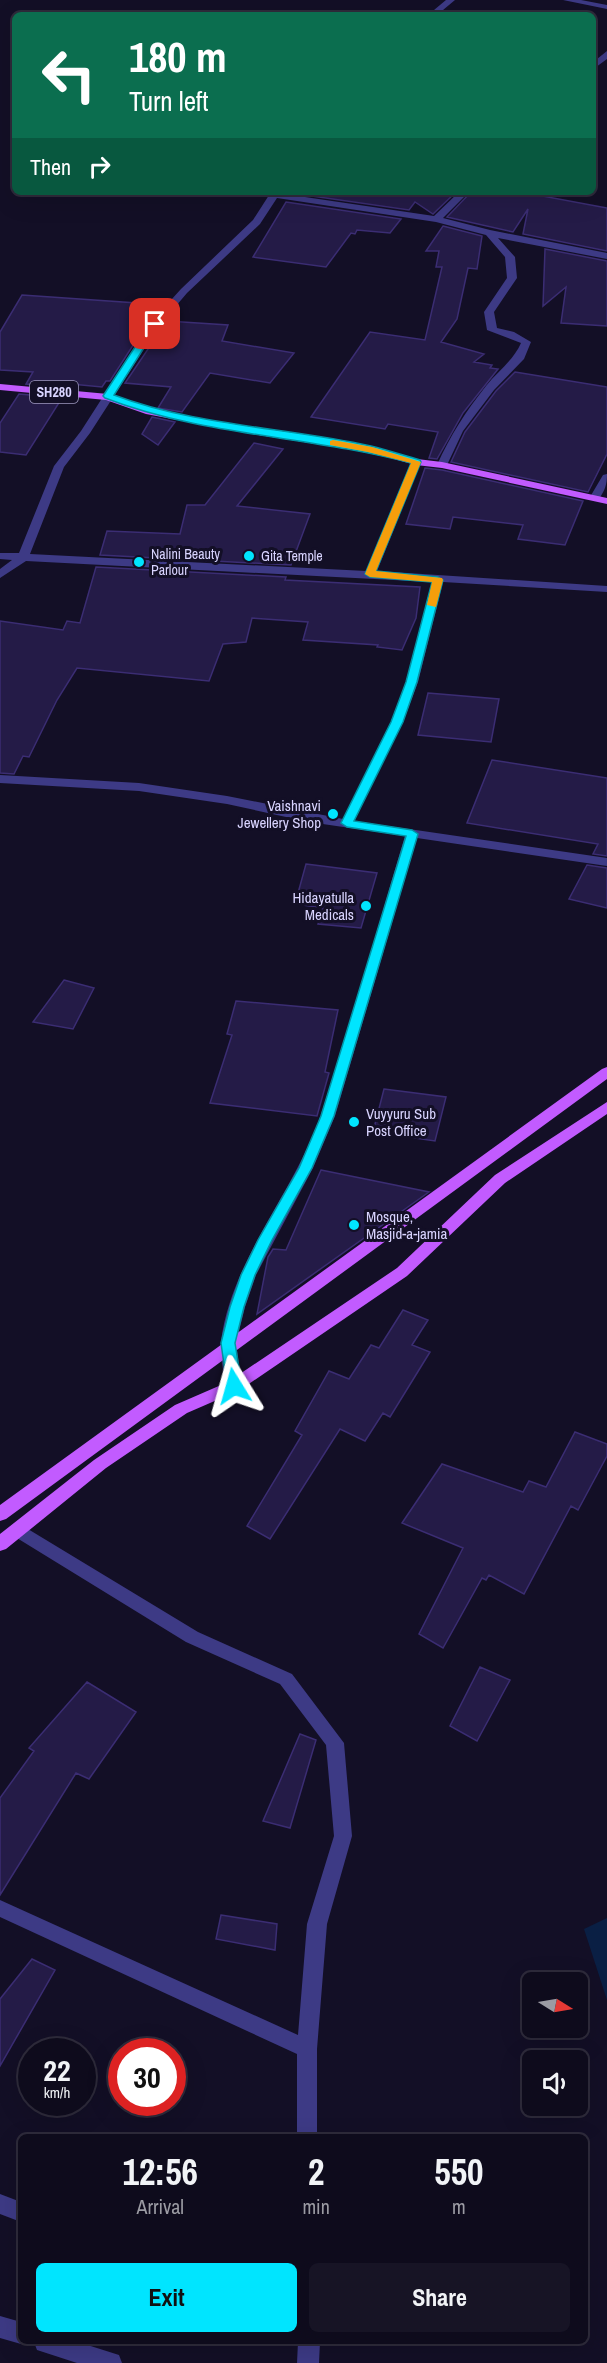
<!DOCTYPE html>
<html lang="en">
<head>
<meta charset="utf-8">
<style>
	:root { --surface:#0e0b1c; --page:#171425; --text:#f1f3f6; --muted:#9b9ba3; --line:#2e2b3b; --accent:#00e5ff }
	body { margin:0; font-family:"Archivo Narrow",sans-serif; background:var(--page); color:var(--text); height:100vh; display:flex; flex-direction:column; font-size:22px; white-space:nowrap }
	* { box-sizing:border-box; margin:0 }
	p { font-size:20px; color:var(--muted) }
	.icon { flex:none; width:33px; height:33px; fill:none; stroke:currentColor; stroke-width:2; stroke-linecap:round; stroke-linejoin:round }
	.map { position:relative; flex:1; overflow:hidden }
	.sheet { position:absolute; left:18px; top:2134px; width:570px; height:210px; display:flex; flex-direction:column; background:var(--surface); border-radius:9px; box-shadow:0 6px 24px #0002,0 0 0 2px var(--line) }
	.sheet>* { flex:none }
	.top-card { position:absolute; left:12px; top:12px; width:584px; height:183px; border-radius:9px; box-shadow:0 6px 24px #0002,0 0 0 2px var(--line); background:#0b6e4f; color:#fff; overflow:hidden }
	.needle { width:39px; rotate:101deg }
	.tools { position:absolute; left:522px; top:1972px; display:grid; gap:12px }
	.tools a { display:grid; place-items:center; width:66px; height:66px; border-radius:9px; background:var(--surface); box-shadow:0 6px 24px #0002,0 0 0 2px var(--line); font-size:30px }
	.speed { position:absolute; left:18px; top:2038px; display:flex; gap:12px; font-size:30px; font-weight:700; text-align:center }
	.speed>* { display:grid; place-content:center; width:78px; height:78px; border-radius:50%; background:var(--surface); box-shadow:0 6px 24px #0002,0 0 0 2px var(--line); line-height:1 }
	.speed small { font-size:15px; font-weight:400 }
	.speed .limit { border:9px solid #d22; background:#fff; color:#111 }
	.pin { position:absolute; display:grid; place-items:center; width:51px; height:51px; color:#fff; margin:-26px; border-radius:12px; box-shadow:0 3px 9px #0006 }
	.me { position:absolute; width:66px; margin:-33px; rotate:352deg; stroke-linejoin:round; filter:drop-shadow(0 0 4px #0008) }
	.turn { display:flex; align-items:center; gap:21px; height:126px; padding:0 18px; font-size:27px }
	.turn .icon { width:78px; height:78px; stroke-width:2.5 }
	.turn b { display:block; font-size:42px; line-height:51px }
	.then { display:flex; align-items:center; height:57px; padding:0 18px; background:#0003; gap:12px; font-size:22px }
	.eta { display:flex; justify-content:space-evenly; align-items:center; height:102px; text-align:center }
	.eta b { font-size:36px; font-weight:700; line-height:42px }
	.primary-button { display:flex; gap:12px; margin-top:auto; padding:12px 18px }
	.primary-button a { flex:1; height:69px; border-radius:9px; background:var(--accent); color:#111; font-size:24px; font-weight:700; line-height:69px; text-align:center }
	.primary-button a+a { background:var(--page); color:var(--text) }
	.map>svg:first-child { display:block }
	.water { fill:#0a1f44 }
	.building { fill:#241b47; stroke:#3b2d73; stroke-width:1.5 }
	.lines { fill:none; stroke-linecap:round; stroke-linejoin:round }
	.minor { fill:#3d3a85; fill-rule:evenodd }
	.major { fill:#c25bff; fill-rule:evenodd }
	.route { fill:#00e5ff; stroke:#0095a6; stroke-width:1.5 }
	.slow { fill:#f59e0b }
	.poi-dot { fill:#00e5ff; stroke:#130f26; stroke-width:2 }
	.labels { text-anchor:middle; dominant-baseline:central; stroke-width:6; stroke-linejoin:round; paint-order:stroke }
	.shield { fill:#130f26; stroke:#9e99be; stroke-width:1.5 }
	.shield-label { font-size:14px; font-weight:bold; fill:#d9d4ff }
	.far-poi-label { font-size:14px; fill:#d9d4ff; stroke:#130f26; text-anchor:start }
	.poi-label { font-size:15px; fill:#d9d4ff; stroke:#130f26; text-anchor:end }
</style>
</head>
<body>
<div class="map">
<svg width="607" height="2363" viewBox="0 0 607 2363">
	<rect width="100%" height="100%" fill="#130f26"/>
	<path class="water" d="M607 1918V2000L584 1929Z"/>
	<path class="building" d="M456 192 433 214 415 202 409 210 291 193Z
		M471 192H539L537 195 607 208V251L523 234 528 209 513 232 447 217Z
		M286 202 401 219 390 233 357 230 355 234 351 233 326 267 253 257Z
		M443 226 482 236 477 269 468 268 457 319 441 342 484 354 474 362 492 365 490 368 498 369 463 413 437 459 429 458 438 432 388 424 385 429 311 417 370 332 425 340 442 267H436L439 251H426Z
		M545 249 607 261V326L561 323 566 287 543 306Z
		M22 295 151 304 142 319H150L110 381H106L102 387 71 384 68 388 26 384 33 372 0 370V332Z
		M167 321 228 325 222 341 294 353 270 383 210 373 182 412 158 408 171 387 125 383Z
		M515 372 607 387V454L588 492 451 462 465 432 496 391Z
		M19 394 62 398 26 455 0 452V423Z
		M152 417 175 422 158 445 142 434Z
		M254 443 283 449 237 506 310 514 291 565 100 555 107 531 180 534 187 505H205Z
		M425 468 442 470 583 501 565 545 518 539 523 525 453 517 450 529 406 524Z
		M96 567 286 577 285 580 420 587 416 618 402 650 377 647 378 645 303 640 308 622 252 618 246 642 223 644 209 681 77 668 57 700 29 757 23 756 14 774 0 773V621L63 630 67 621 80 623Z
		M428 693 499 699 491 742 418 735Z
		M492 760 607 778V856L593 854 598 844 467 823Z
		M306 864 377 873 361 928 318 924 323 908 295 904Z
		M587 865 607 868V908L569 899Z
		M64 980 94 988 73 1029 33 1022Z
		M236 1001 338 1010 325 1072 329 1073 317 1116 210 1103 232 1035 227 1034Z
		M384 1089 446 1097 435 1141 373 1132Z
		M321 1170 429 1192 257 1314 268 1257 273 1249 286 1250Z
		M403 1310 428 1320 412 1345 430 1352 390 1417 383 1413 365 1441 340 1429 270 1539 247 1526 302 1435 295 1431 329 1371 349 1379 371 1345 379 1348Z
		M575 1432 607 1444V1456L578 1510 571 1506 524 1594 489 1575 486 1580 482 1578 443 1648 419 1634 463 1548 402 1523 442 1464 523 1492 529 1481 546 1487Z
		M480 1667 510 1680 477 1741 450 1726Z
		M87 1682 136 1712 89 1779 76 1773 0 1895V1798L34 1751 29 1748Z
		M300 1734 316 1740 290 1828 263 1821Z
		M221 1915 277 1924 275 1950 216 1939Z
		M32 1959 55 1970 0 2066V1999Z"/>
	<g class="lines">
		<path class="minor" d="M446 0H455L437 15H428Z
			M563 0H581L607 5V9Z
			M607 51V59L592 70V63Z
			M271 192 434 216 459 192H469L443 218 490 230 607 253V259L498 238 515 257 517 278 494 312 497 328 514 332 531 342 524 359 494 390 463 431 447 465 442 468 437 465C450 436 466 411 486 386 498 371 513 361 521 343L487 330 484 312 507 278 505 257 486 235 436 222 277 198 260 224 187 293 159 326 90 433 64 467 30 554 366 571 411 462 412 460H420L421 462 377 571 607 586V592L443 582 418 682 403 722 354 821 607 858V866L417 838 335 1116 313 1168 256 1275 245 1307 236 1343 242 1386 240 1390H228L226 1386C224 1372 219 1355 221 1341 232 1258 295 1192 321 1114 352 1022 377 929 405 836L309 822 227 804 139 791 0 783V775L139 783 227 796 343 819 391 722 406 682 432 582 26 561 0 578V569L12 560 0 559V553H19L54 466 81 431 151 322 181 289 253 220Z
			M607 474C607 485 605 490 599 499H591L590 497 603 475Z
			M18 1523 198 1632 292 1674 344 1743 352 1836 327 1924 317 2049V2138H297V2054L0 1917V1900L298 2035 307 1924 334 1836 326 1745 280 1684 186 1642 12 1535 9 1530 12 1525Z
			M0 2194 21 2202V2222L0 2214Z
			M0 2316 21 2322V2342H27L21 2344 0 2338Z
			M34 2342H78L119 2355 122 2363H77L37 2350Z
			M298 2342H320L319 2363H297Z"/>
		<path class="major" d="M0 384 108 394 148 408 252 428 369 446 417 459 442 462 607 498V504L442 468 416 465 368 452 252 434 146 414 106 400 0 390Z
			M607 1067V1079L6 1519 0 1521V1505L602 1069Z
			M607 1102V1114L505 1183 407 1276 240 1390 187 1413 106 1468 6 1549 0 1551V1534L94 1460 175 1405 228 1382 397 1268 495 1175Z"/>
	</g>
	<path class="route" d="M155 321 159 324 114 395C196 426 285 427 371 446 387 450 403 455 420 460L421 462 376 571 438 577 443 580 417 682 403 722 354 821 412 830 418 834 334 1116 312 1168 272 1240 255 1275 244 1307 235 1343 242 1386 239 1390H229L227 1386 221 1343 230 1307 241 1275 258 1240 299 1168 321 1116 406 836 347 827 341 823 391 722 406 682 432 582 370 577 365 574 411 463C310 436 203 436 105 398L103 396 150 324Z"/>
	<path class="slow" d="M333 440 372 447 421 462 376 571 442 578 443 580 436 607 427 605 432 582 370 577 365 574 411 463 368 452 330 445V441Z"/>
	<g class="poi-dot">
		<circle cx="249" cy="556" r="6"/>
		<circle cx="139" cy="562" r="6"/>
		<circle cx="333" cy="814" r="6"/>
		<circle cx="366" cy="906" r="6"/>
		<circle cx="354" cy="1122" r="6"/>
		<circle cx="354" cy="1225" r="6"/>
	</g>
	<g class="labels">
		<rect class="shield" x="30" y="381" width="48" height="22" rx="4.5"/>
		<g class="shield-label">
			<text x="54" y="392">SH280</text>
		</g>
		<g class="far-poi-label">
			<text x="151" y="554">Nalini Beauty<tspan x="151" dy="16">Parlour</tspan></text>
			<text x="261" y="556">Gita Temple</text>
		</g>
		<g class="poi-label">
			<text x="321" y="805">Vaishnavi<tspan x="321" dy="17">Jewellery Shop</tspan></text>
			<text x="354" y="897">Hidayatulla<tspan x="354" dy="17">Medicals</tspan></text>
			<text x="366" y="1113" text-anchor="start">Vuyyuru Sub<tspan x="366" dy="17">Post Office</tspan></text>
			<text x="366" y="1216" text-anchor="start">Mosque,<tspan x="366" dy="17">Masjid-a-jamia</tspan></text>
		</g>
	</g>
</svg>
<div class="tools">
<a><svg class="needle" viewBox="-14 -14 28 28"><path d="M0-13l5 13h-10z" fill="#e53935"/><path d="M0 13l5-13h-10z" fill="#9b9ba3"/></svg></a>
<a><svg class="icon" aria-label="sound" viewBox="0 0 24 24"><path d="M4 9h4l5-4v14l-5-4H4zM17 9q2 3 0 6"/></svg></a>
</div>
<div class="speed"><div>22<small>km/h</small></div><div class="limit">30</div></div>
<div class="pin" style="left:155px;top:324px;background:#d93025"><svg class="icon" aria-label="arrive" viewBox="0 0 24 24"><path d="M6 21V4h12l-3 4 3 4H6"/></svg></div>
<svg class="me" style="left:234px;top:1386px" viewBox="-20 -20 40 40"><path d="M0-17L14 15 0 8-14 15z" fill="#00e5ff" stroke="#fff" stroke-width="4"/></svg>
<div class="top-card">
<div class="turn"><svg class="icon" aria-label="left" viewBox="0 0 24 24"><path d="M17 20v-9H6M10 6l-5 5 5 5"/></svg><div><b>180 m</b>Turn left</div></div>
<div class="then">Then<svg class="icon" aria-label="right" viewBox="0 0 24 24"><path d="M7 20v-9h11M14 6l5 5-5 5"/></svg></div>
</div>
<section class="sheet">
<div class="eta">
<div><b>12:56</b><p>Arrival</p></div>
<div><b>2</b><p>min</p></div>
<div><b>550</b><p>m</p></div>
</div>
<div class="primary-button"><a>Exit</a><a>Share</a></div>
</section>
</div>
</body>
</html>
